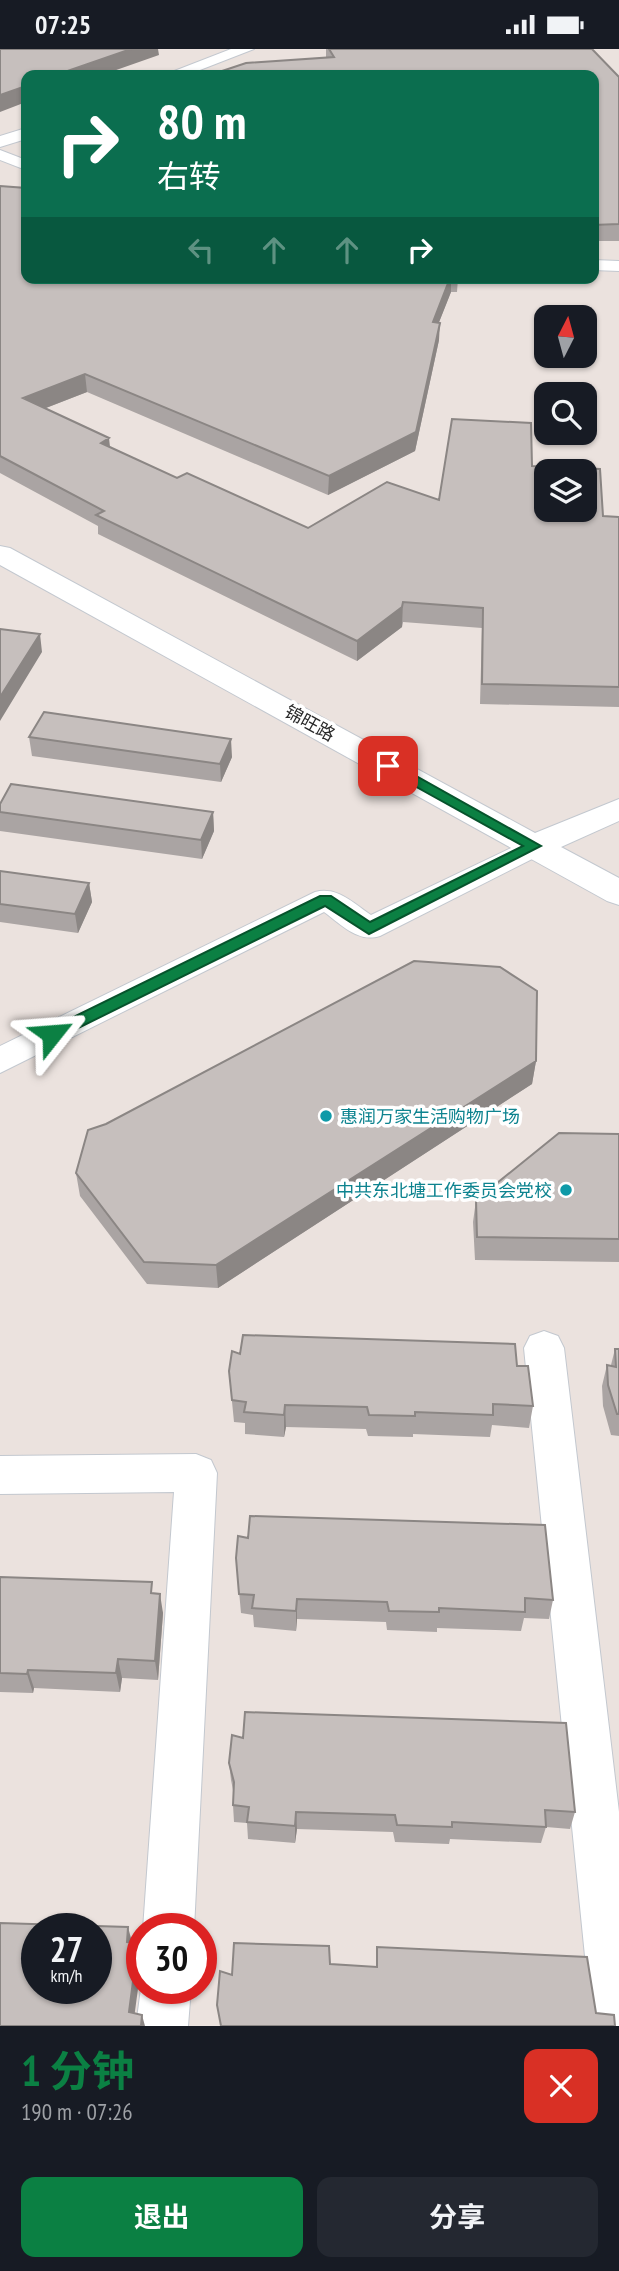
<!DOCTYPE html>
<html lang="zh">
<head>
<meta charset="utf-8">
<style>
	:root { --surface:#171b24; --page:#242831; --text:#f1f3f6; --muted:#9ea1a6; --accent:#0b8043 }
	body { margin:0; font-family:"PT Sans Narrow","Noto Sans SC",sans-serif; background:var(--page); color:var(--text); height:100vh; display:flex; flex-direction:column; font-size:26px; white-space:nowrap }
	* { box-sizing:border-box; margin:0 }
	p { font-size:23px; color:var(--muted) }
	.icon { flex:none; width:38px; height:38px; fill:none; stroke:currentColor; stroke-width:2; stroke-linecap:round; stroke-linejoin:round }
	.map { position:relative; height:1977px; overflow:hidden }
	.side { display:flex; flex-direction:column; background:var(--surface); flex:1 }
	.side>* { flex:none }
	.guide { position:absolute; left:21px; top:21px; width:578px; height:214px; border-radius:14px; box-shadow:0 2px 5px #0004; background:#0b6e4f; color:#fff; overflow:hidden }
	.needle { width:46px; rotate:6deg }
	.fabs { position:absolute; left:534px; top:256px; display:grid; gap:14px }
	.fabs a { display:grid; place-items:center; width:63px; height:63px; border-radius:14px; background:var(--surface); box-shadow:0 2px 5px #0004; font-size:35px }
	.speed { position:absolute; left:21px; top:1864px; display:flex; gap:14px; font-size:35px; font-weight:700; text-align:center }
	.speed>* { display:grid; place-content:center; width:91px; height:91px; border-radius:50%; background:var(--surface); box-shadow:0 2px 5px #0004; line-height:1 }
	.speed small { font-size:18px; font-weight:400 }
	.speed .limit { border:10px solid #d22; background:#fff; color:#111 }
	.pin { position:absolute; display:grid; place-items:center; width:60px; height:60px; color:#fff; margin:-30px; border-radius:14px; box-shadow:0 4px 10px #0006 }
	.me { position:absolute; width:77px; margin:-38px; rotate:62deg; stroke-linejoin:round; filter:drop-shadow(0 0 5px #0008) }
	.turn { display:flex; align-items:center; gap:24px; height:147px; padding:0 21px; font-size:32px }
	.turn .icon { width:91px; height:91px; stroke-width:2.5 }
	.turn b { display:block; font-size:49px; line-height:60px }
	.lanes { display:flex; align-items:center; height:66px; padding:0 21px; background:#0003; justify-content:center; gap:35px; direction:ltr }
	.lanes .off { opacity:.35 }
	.round { display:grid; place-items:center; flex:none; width:74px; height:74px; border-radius:14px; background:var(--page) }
	.head { display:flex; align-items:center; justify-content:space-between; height:119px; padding:0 21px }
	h1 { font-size:42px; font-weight:700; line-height:52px; color:var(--accent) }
	.button { display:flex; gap:14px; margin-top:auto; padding:14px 21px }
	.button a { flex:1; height:80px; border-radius:14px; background:var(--accent); color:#fff; font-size:28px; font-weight:700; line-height:80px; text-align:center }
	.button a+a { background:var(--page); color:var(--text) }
	.status { display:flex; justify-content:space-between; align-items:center; height:49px; padding:0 35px; background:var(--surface); direction:ltr }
	.status svg { height:19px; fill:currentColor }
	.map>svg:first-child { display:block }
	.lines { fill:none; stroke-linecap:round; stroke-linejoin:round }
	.street-casing { stroke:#c3c8cf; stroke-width:2 }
	.secondary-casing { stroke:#c3c8cf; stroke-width:2 }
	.street { fill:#fff; fill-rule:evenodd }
	.secondary { fill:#fff; fill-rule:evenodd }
	.wall { fill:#aaa4a3 }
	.shaded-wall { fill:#8b8684 }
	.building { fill:#c6bfbd; stroke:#8b8684; stroke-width:2; fill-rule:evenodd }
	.route { fill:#0b8043; stroke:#07532c; stroke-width:2 }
	.culture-dot { fill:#0f9aa8; stroke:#fff; stroke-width:2.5 }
	.labels { text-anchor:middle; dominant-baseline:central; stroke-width:7; stroke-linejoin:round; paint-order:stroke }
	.street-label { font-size:18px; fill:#2a2a2a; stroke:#fff }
	.culture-label { font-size:18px; fill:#0d838f; stroke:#fff; text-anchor:start }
</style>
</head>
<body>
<div class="status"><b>07:25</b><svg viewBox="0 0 49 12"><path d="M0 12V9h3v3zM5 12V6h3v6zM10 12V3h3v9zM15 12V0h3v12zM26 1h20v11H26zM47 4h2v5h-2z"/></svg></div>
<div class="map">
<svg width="619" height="1977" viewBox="0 0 619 1977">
	<rect width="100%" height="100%" fill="#ebe2de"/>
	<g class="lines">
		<defs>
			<path id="street" d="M0 101 26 111V121L0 111Z
				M593 211 619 212V222L593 221Z
				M534 788 544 790 549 797 544 804 380 887C358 894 342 876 324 863L0 1024V997L315 843C337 837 353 854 371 866Z
				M544 1282 558 1287 564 1299 619 1763V1977H592L524 1299 530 1287Z
				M196 1405 211 1411 217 1424 194 1880H143L174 1443 0 1445V1407Z
				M142 1932V1939H191L188 1977H136Z"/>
			<path id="secondary" d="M231 0H254L187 26H164Z
				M26 79V90L0 98V87Z
				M0 497 10 499 535 784 619 750V772L561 798 619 829V856L607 852 0 516Z"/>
		</defs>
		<use href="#street" class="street-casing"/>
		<use href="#secondary" class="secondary-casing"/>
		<use href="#street" class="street"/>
		<use href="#secondary" class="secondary"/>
	</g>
	<path class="wall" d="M326 0H592L619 28V192H593V26L326 9Z
		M0 137 26 229H458L457 243H451L439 273V291L415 402 328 446 87 343 46 359 110 398 177 429 308 479 439 451 532 417 603 467 619 468V658L480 655 482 579 403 573 402 578 357 612 98 485V477L0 424Z
		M29 688 232 708 221 733 32 707Z
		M0 755 213 763 214 782 202 810 0 782Z
		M0 822 89 834 92 853 78 884 0 873Z
		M536 1012 532 1035 218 1239 147 1235 80 1147 76 1124Z
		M619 1085V1213L475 1211 473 1173 476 1151Z
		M615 1300H619V1387L611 1386 603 1357 602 1337 607 1316H611Z
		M240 1305 517 1317 533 1357 529 1379 492 1376 490 1388 413 1385V1388L368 1387 366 1380 286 1378 284 1388 245 1385V1374L234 1373 229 1322Z
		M236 1509 553 1551 549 1570 524 1569 521 1582 437 1579V1583L387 1581 386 1573 297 1570 296 1582 254 1578 253 1566 241 1564Z
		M0 1528 153 1544 163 1564 158 1631 122 1629 120 1643 34 1639 33 1644 0 1643Z
		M243 1689 575 1763 570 1780 546 1778 541 1794 450 1790 449 1795 395 1793 393 1783 297 1780 295 1794 248 1790 247 1774 234 1773 233 1756V1741L231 1731 229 1714Z"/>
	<path class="shaded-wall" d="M131 0H158L159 6 102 26H56Z
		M26 37V53L0 63V46Z
		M450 229H451V243L432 291 433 273Z
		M440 274 439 291 415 402 328 446 329 427Z
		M85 325 87 343 25 367 23 349Z
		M109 389 111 407 101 394Z
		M403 553 402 578 357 612V592Z
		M40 585 42 603 0 672V648Z
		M231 690 232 708 221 733 220 715Z
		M213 763 214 782 202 810 201 791Z
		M89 834 92 853 78 884 75 865Z
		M536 1012 532 1035 218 1239 216 1216Z
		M285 1356 286 1378 284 1388V1366Z
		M160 1545 163 1564 158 1631 155 1612Z
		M297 1550V1570L296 1582V1562Z
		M118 1610 122 1629 120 1643 116 1624Z
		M28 1621 34 1639 33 1644 27 1625Z
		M296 1763 297 1780 295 1794V1777Z
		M128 1878 132 1893H127Z
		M138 1915 142 1930 139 1932 133 1977 129 1963 135 1917Z
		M142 1966 145 1977H141Z"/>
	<path class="building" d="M0 0H131L56 26H26V37L0 46Z
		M329 0H592L619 28V175L593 176V26H210L246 14 334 8Z
		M0 137 26 139V229H450L433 273 440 274 416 383 329 427 85 325 23 349 109 389 101 394 177 429 187 424 308 479 387 433 439 451 452 370 531 374 532 417 600 420 603 467 619 468V638L482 635 483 559 403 553 402 558 357 592 96 466 104 462 0 407ZM546 422H584V460H546Z
		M0 580 40 585 0 648Z
		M44 663 231 690 220 715 29 688Z
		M11 735 213 763 201 791 0 763V755Z
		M0 822 89 834 75 865 0 855Z
		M414 912 500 918 537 942 536 1012 216 1216 144 1213 76 1124 88 1081 106 1075Z
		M559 1084 619 1085V1190L477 1188 476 1151Z
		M243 1286 515 1295 517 1317H528L533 1357 493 1355V1366L415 1363V1367L369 1366 367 1358 285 1356 284 1366 244 1363 246 1353 232 1351 229 1322 232 1302 240 1305Z
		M615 1300H619V1365H617L608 1336 607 1316 616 1318Z
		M250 1467 545 1476 553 1551 525 1549V1563L439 1559V1563L389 1562 387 1553 297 1550 296 1562 252 1559 254 1546 239 1545 236 1509 238 1487 248 1489Z
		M0 1528 152 1533 151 1544 160 1545 155 1612 118 1610 116 1624 28 1621 27 1625 0 1624Z
		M245 1663 566 1674 575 1763 545 1761 546 1778 452 1773V1778L397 1776 395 1766 296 1763 295 1777 247 1773 249 1758 233 1756 234 1733 229 1714 232 1686 243 1689Z
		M0 1874 128 1878 127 1893 142 1894V1922H141L138 1915 135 1917 129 1963 142 1966 141 1977H0ZM37 1880H96V1939H37Z
		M234 1894 329 1897 330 1915 377 1918V1898L587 1908 596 1964 614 1966 615 1977H221L217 1956 220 1922 232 1926Z"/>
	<path class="route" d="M384 714H393L541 797 369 885 325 857 58 989H47V981L320 847H331L370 873 523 797 384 720Z"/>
	<g class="culture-dot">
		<circle cx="326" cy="1067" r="7"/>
		<circle cx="566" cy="1141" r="7"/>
	</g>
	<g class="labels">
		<g class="street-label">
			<text transform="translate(310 674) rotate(29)">锦旺路</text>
		</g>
		<g class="culture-label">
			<text x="340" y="1067">惠润万家生活购物广场</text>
			<text x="552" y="1141" text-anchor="end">中共东北塘工作委员会党校</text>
		</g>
	</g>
</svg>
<div class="fabs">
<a><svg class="needle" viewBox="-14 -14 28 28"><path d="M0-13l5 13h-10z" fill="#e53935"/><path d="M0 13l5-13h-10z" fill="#9ea1a6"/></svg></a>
<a><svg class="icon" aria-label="search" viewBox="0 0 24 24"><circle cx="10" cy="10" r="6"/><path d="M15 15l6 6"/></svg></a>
<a><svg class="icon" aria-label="layers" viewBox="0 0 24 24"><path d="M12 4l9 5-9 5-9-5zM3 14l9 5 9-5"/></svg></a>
</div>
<div class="speed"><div>27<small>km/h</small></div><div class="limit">30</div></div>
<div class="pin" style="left:388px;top:717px;background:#d93025"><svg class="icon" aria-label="arrive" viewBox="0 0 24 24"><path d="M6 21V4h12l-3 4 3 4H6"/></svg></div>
<svg class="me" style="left:52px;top:985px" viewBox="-20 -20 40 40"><path d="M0-17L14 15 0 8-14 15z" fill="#0b8043" stroke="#fff" stroke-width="4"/></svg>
<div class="guide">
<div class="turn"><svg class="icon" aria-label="right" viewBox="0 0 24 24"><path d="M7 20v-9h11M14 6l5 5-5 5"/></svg><div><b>80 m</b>右转</div></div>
<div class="lanes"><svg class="icon off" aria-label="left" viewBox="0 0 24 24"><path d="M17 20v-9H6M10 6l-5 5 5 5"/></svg><svg class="icon off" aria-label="ahead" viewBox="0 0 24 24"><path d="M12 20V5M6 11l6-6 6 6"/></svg><svg class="icon off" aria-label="ahead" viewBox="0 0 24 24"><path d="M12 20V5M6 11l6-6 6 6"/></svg><svg class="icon" aria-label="right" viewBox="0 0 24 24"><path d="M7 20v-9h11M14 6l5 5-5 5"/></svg></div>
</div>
</div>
<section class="side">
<div class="head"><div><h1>1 分钟</h1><p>190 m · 07:26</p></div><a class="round" style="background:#d93025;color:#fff"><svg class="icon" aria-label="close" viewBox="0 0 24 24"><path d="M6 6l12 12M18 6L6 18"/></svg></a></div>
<div class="button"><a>退出</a><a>分享</a></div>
</section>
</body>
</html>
